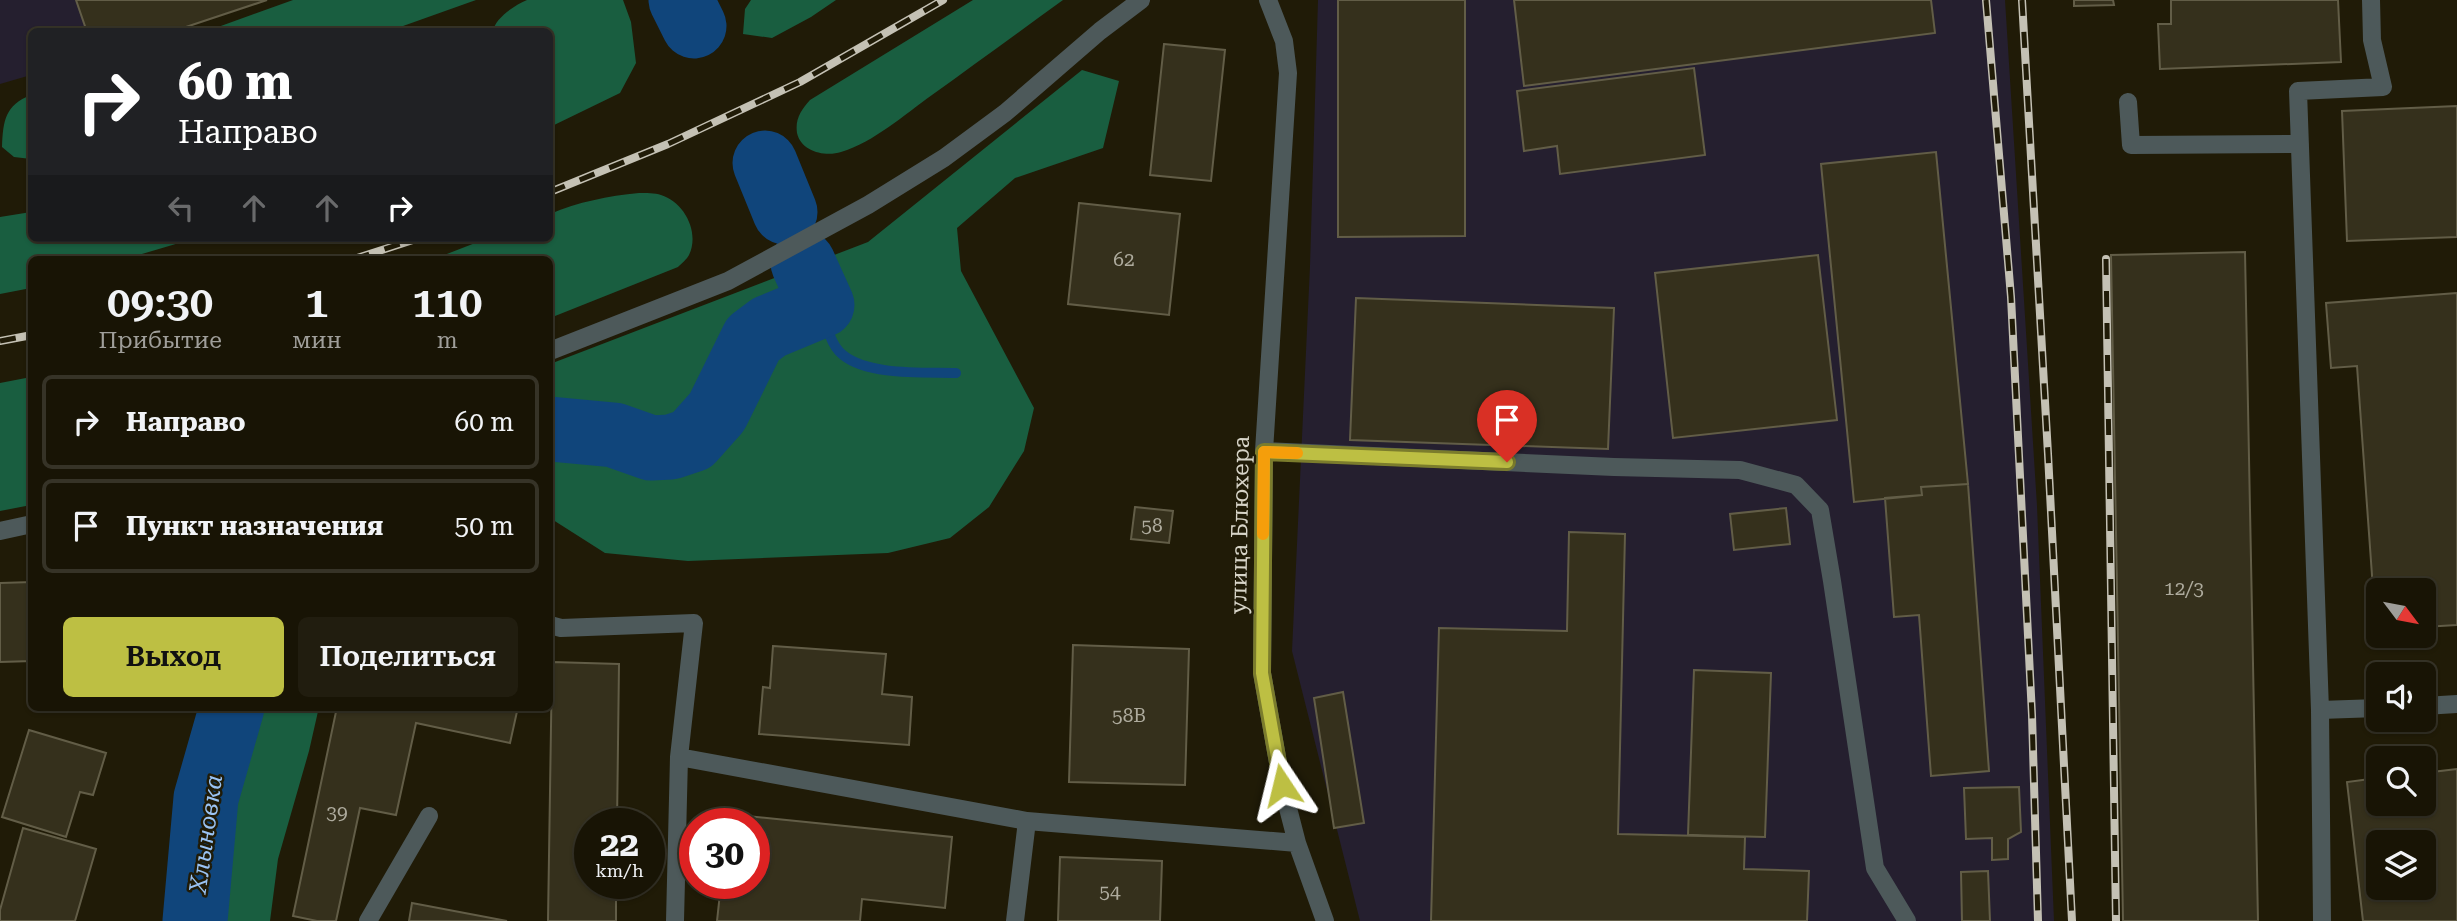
<!DOCTYPE html>
<html lang="ru">
<head>
<meta charset="utf-8">
<style>
	:root { --surface:#181405; --page:#211d0f; --text:#f1f3f6; --muted:#9f9e9a; --line:#363327; --accent:#bdbf43 }
	body { margin:0; font-family:"Roboto Serif",serif; background:var(--page); color:var(--text); height:100vh; display:flex; flex-direction:column; font-size:26px; white-space:nowrap }
	* { box-sizing:border-box; margin:0 }
	p { font-size:23px; color:var(--muted) }
	.icon { flex:none; width:38px; height:38px; fill:none; stroke:currentColor; stroke-width:2; stroke-linecap:round; stroke-linejoin:round }
	.map { position:relative; flex:1; overflow:hidden }
	.drawer { position:absolute; left:28px; top:256px; width:525px; height:455px; display:flex; flex-direction:column; background:var(--surface); border-radius:10px; box-shadow:0 2px 5px #0004,0 0 0 2px var(--line) }
	.drawer>* { flex:none }
	.hud { position:absolute; left:28px; top:28px; width:525px; height:214px; border-radius:10px; box-shadow:0 2px 5px #0004,0 0 0 2px var(--line); background:#202124; color:#fff; overflow:hidden }
	.needle { width:46px; rotate:122deg }
	.buttons { position:absolute; left:2366px; top:578px; display:grid; gap:14px }
	.buttons a { display:grid; place-items:center; width:70px; height:70px; border-radius:10px; background:var(--surface); box-shadow:0 2px 5px #0004,0 0 0 2px var(--line); font-size:35px }
	.speed { position:absolute; left:574px; top:808px; display:flex; gap:14px; font-size:35px; font-weight:700; text-align:center }
	.speed>* { display:grid; place-content:center; width:91px; height:91px; border-radius:50%; background:var(--surface); box-shadow:0 2px 5px #0004,0 0 0 2px var(--line); line-height:1 }
	.speed small { font-size:18px; font-weight:400 }
	.speed .limit { border:10px solid #d22; background:#fff; color:#111 }
	.pin { position:absolute; display:grid; place-items:center; width:60px; height:60px; color:#fff; margin:-72px -30px; border-radius:50% 50% 50% 0; rotate:-45deg; box-shadow:0 0 7px #0007 }
	.pin .icon { rotate:45deg }
	.me { position:absolute; width:77px; margin:-38px; rotate:350deg; stroke-linejoin:round; filter:drop-shadow(0 0 5px #0008) }
	.turn { display:flex; align-items:center; gap:24px; height:147px; padding:0 35px; font-size:32px }
	.turn .icon { width:91px; height:91px; stroke-width:2.5 }
	.turn b { display:block; font-size:49px; line-height:60px }
	.lanes { display:flex; align-items:center; height:66px; padding:0 35px; background:#0003; justify-content:center; gap:35px; direction:ltr }
	.lanes .off { opacity:.35 }
	.eta { display:flex; justify-content:space-evenly; align-items:center; height:119px; text-align:center }
	.eta b { font-size:42px; font-weight:600; line-height:49px }
	.action { display:flex; gap:14px; margin-top:auto; padding:14px 35px }
	.action a { flex:1; height:80px; border-radius:10px; background:var(--accent); color:#111; font-size:28px; font-weight:600; line-height:80px; text-align:center }
	.action a+a { background:var(--page); color:var(--text) }
	ul { padding:0; list-style:none }
	li { display:flex; align-items:center; gap:21px; height:94px; margin:0 14px 10px; padding:0 21px; border:4px solid var(--line); border-radius:10px }
	li div { flex:1 }
	li b { display:block; font-size:26px }
	li em { font-style:normal }
	.map>svg:first-child { display:block }
	.industrial { fill:#251f2f }
	.forest { fill:#195e40 }
	.lines { fill:none; stroke-linecap:round; stroke-linejoin:round }
	.stream { stroke:#10457b; stroke-width:10 }
	.river { stroke:#10457b; stroke-width:65 }
	.building { fill:#35301c; stroke:#625d47; stroke-width:2; fill-rule:evenodd }
	.minor { stroke:#4d595a; stroke-width:18 }
	.rail-casing { stroke:#c4c1b4; stroke-width:8 }
	.rail { stroke:#201b07; stroke-width:5; stroke-dasharray:16; stroke-linecap:butt }
	.route-casing { stroke:#7b7c2c; stroke-width:18 }
	.route { stroke:#bdbf43; stroke-width:12 }
	.slow { stroke:#f59e0b; stroke-width:12 }
	.labels { text-anchor:middle; dominant-baseline:central; stroke-width:5; stroke-linejoin:round; paint-order:stroke }
	.number-label { font-size:19px; fill:#aeab9d }
	.street-label { font-size:23px; fill:#d7d4c8; stroke:#201b07 }
	.water-label { font-size:24px; font-style:italic; fill:#9ac3f3; stroke:#201b07 }
</style>
</head>
<body>
<div class="map">
<svg width="2457" height="921" viewBox="0 0 2457 921">
	<rect width="100%" height="100%" fill="#201b07"/>
	<path class="industrial" d="M0 0H267L171 31 32 32 31 75 0 84Z
		M1318 0H2005L2037 506 2054 921H1360L1292 651 1310 266Z"/>
	<path class="forest" d="M293 0H476L389 31H207Z
		M527 0H623L631 22 636 63 620 93 550 127V32L493 31C495 18 515 5 527 0Z
		M751 0H836L811 17 772 38 743 34 745 9Z
		M973 0H1063C1019 32 975 64 932 95 904 115 874 142 841 152 826 157 801 152 797 133 795 119 801 110 810 100Z
		M1082 70 1119 81 1103 148 1015 178 957 228 961 271 1034 408 1024 451 989 507 950 538 888 553 688 561 605 553 550 518V364L868 242Z
		M31 95V159L14 157 2 147C3 121 5 105 31 95Z
		M639 193C646 193 655 193 661 195 684 202 700 232 689 255 687 259 681 264 678 267L550 318V259H434L488 238H550V214C578 202 608 196 639 193Z
		M31 212 32 238H196L125 259H32L31 288 0 294V217Z
		M31 377V505L0 511V383Z
		M207 707H319L309 751 278 859 270 921H165Z"/>
	<g class="lines">
		<path class="stream" d="M822 305C826 322 829 344 843 355 869 376 924 372 956 373"/>
		<path class="river" d="M681 0 694 26
			M765 163 785 212
			M550 429 614 435 651 448 671 447 692 440 717 412 753 339 769 327 822 305 803 263
			M195 921 206 798 232 707"/>
	</g>
	<path class="building" d="M76 0H267L171 32H87Z
		M1338 0H1465V236L1338 237Z
		M1514 0H1931L1935 33 1524 86Z
		M2074 0H2113L2114 5 2074 6Z
		M2171 0H2338L2341 62 2160 69 2158 24H2171Z
		M1164 44 1225 50 1211 181 1150 175Z
		M1694 68 1705 155 1560 174 1557 146 1524 151 1517 91Z
		M2457 106V237L2347 241 2342 111Z
		M1936 152 1968 484 1921 487 1922 495 1854 502 1821 164Z
		M1079 203 1180 214 1169 315 1068 304Z
		M2245 252 2258 921H2123L2111 255Z
		M1818 255 1837 420 1673 438 1655 273Z
		M2457 293V625L2424 627V590H2378V631H2376L2357 366 2331 368 2326 303Z
		M1356 298 1614 308 1608 449 1350 440Z
		M1968 484 1989 771 1931 776 1919 615 1894 617 1885 498 1922 495 1921 487Z
		M1135 507 1173 511 1169 543 1131 539Z
		M1786 508 1790 544 1734 550 1730 514Z
		M1569 532 1625 534 1618 834 1745 837 1744 869 1809 871 1807 921H1431L1439 628 1567 631Z
		M32 582V661L0 662V583Z
		M1073 645 1189 649 1185 785 1069 782Z
		M773 646 886 654 882 694 912 697 909 745 759 734 763 687 770 688Z
		M552 662 619 664 617 824H590V884H616V921H548Z
		M1694 670 1771 673 1765 837 1688 835Z
		M1343 692 1364 823 1334 828 1314 698Z
		M337 707H518L510 743 416 723 396 815 360 808 336 921H317L293 916Z
		M29 730 106 753 93 795 80 792 66 837 2 817Z
		M2457 769V921H2363L2347 782 2378 778V803H2424V773ZM2378 842H2424V887H2378Z
		M2019 787 2021 832 2008 839V859L1992 860V838L1966 839 1964 788Z
		M728 814 952 837 945 908 862 899 860 921H717L721 884H754V824H727Z
		M23 828 96 849 75 921H0V910Z
		M1060 857 1162 861 1160 921H1058Z
		M1988 871 1990 921H1962L1961 872Z
		M412 903 507 921H409Z"/>
	<g class="lines">
		<path class="minor" d="M1268 0 1284 41 1288 73 1264 451 1262 673 1282 785 1297 843 1325 921
			M2128 102 2131 145 2300 144
			M550 351 728 281 868 205 944 158 1005 113 1100 31 1141 0
			M1264 451 1614 467 1740 470 1796 485 1820 510 1832 581 1875 868 1907 921
			M0 531 32 524
			M550 625 561 628 694 623 679 757
			M2424 706 2457 704
			M2320 710 2298 91 2383 87 2372 40 2371 0
			M368 921 429 816
			M675 921 679 757 1027 821
			M1015 921 1027 821 1297 843
			M2322 921 2320 710 2378 708"/>
		<defs>
			<path id="rail" d="M1986 0 2011 297 2032 715 2038 921
				M2022 0 2048 454 2072 921
				M550 192 668 144 800 82 943 0
				M354 259 419 238
				M2106 259 2116 921
				M0 341 32 335"/>
		</defs>
		<use href="#rail" class="rail-casing"/>
		<use href="#rail" class="rail"/>
	</g>
	<g class="lines">
		<defs>
			<path id="route" d="M1282 785 1262 673 1264 452 1507 462"/>
		</defs>
		<use href="#route" class="route-casing"/>
		<use href="#route" class="route"/>
		<path class="slow" d="M1263 534 1264 452 1297 453"/>
	</g>
	<g class="labels">
		<g class="number-label">
			<text x="1124" y="259">62</text>
			<text x="1152" y="525">58</text>
			<text x="2184" y="588">12/3</text>
			<text x="1129" y="715">58В</text>
			<text x="337" y="812">39</text>
			<text x="1110" y="891">54</text>
		</g>
		<g class="street-label">
			<text transform="translate(1240 525) rotate(-89)">улица Блюхера</text>
		</g>
		<g class="water-label">
			<text transform="translate(206 834) rotate(-82)">Хлыновка</text>
		</g>
	</g>
</svg>
<div class="buttons">
<a><svg class="needle" viewBox="-14 -14 28 28"><path d="M0-13l5 13h-10z" fill="#e53935"/><path d="M0 13l5-13h-10z" fill="#9f9e9a"/></svg></a>
<a><svg class="icon" aria-label="sound" viewBox="0 0 24 24"><path d="M4 9h4l5-4v14l-5-4H4zM17 9q2 3 0 6"/></svg></a>
<a><svg class="icon" aria-label="search" viewBox="0 0 24 24"><circle cx="10" cy="10" r="6"/><path d="M15 15l6 6"/></svg></a>
<a><svg class="icon" aria-label="layers" viewBox="0 0 24 24"><path d="M12 4l9 5-9 5-9-5zM3 14l9 5 9-5"/></svg></a>
</div>
<div class="speed"><div>22<small>km/h</small></div><div class="limit">30</div></div>
<div class="pin" style="left:1507px;top:462px;background:#d93025"><svg class="icon" aria-label="arrive" viewBox="0 0 24 24"><path d="M6 21V4h12l-3 4 3 4H6"/></svg></div>
<svg class="me" style="left:1282px;top:785px" viewBox="-20 -20 40 40"><path d="M0-17L14 15 0 8-14 15z" fill="#bdbf43" stroke="#fff" stroke-width="4"/></svg>
<div class="hud">
<div class="turn"><svg class="icon" aria-label="right" viewBox="0 0 24 24"><path d="M7 20v-9h11M14 6l5 5-5 5"/></svg><div><b>60 m</b>Направо</div></div>
<div class="lanes"><svg class="icon off" aria-label="left" viewBox="0 0 24 24"><path d="M17 20v-9H6M10 6l-5 5 5 5"/></svg><svg class="icon off" aria-label="ahead" viewBox="0 0 24 24"><path d="M12 20V5M6 11l6-6 6 6"/></svg><svg class="icon off" aria-label="ahead" viewBox="0 0 24 24"><path d="M12 20V5M6 11l6-6 6 6"/></svg><svg class="icon" aria-label="right" viewBox="0 0 24 24"><path d="M7 20v-9h11M14 6l5 5-5 5"/></svg></div>
</div>
<section class="drawer">
<div class="eta">
<div><b>09:30</b><p>Прибытие</p></div>
<div><b>1</b><p>мин</p></div>
<div><b>110</b><p>m</p></div>
</div>
<ul>
<li><svg class="icon" aria-label="right" viewBox="0 0 24 24"><path d="M7 20v-9h11M14 6l5 5-5 5"/></svg><div><b>Направо</b></div><em>60 m</em></li>
<li><svg class="icon" aria-label="arrive" viewBox="0 0 24 24"><path d="M6 21V4h12l-3 4 3 4H6"/></svg><div><b>Пункт назначения</b></div><em>50 m</em></li>
</ul>
<div class="action"><a>Выход</a><a>Поделиться</a></div>
</section>
</div>
</body>
</html>
